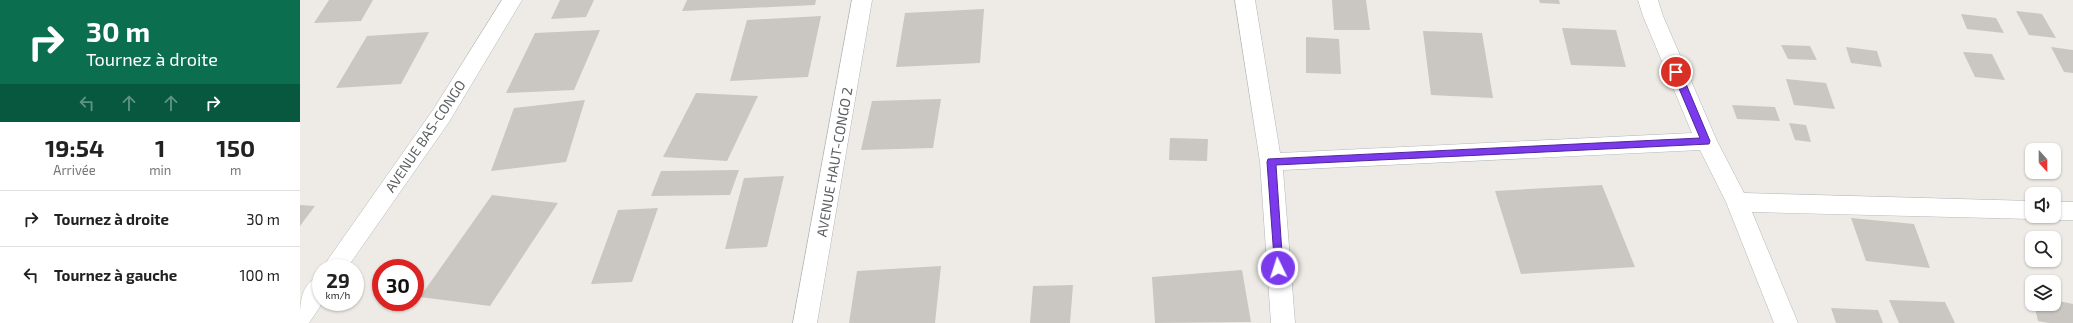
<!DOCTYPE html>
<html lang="fr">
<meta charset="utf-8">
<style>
:root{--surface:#fff;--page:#f6f6f6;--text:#222;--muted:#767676;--line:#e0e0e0}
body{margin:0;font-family:"Exo 2",sans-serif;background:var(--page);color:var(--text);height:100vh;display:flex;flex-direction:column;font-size:15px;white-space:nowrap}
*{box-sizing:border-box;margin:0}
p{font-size:13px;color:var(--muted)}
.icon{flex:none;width:22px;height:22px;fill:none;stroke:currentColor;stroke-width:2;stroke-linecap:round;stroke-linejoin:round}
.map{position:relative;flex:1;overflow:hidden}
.panel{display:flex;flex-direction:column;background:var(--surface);width:300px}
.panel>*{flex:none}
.hud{background:#0b6e4f;color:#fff;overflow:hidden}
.needle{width:26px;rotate:159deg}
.buttons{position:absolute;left:1725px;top:143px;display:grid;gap:8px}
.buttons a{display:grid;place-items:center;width:36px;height:36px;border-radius:8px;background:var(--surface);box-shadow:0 1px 3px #0004;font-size:20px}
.speed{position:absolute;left:12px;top:259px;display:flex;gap:8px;font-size:20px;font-weight:700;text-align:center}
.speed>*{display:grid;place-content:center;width:52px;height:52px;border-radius:50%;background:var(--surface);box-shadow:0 1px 3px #0004;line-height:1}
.speed small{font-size:10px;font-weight:400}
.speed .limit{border:6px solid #d22;background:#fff;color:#111}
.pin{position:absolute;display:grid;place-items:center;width:34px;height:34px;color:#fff;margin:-17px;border:2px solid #fff;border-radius:50%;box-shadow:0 1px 4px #0007}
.me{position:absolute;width:44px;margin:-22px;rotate:356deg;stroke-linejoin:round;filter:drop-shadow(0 0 3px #0008)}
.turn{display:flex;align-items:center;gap:14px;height:84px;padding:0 20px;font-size:18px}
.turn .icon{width:52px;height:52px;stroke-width:2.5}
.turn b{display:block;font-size:28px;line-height:34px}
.lanes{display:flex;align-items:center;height:38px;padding:0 20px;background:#0003;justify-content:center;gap:20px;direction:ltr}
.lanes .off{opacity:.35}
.eta{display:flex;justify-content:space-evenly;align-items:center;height:68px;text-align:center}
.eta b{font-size:24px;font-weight:700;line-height:28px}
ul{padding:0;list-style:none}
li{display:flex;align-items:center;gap:12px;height:56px;padding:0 20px;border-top:1px solid var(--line)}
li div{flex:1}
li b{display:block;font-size:15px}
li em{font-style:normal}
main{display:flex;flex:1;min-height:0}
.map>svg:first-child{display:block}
</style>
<main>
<section class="panel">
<div class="hud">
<div class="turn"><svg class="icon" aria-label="right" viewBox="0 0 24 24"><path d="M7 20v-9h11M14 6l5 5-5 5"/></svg><div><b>30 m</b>Tournez à droite</div></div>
<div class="lanes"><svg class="icon off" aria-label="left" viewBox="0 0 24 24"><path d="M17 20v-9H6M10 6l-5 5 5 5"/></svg><svg class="icon off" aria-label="ahead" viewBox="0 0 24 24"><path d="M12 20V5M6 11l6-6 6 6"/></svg><svg class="icon off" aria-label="ahead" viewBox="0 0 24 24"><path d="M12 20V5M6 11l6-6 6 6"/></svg><svg class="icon" aria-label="right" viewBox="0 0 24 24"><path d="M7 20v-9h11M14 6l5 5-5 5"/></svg></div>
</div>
<div class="eta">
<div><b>19:54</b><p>Arrivée</p></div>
<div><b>1</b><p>min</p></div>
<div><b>150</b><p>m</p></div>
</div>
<ul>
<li><svg class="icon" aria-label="right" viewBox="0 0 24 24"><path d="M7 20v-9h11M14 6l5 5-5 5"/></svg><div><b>Tournez à droite</b></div><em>30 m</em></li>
<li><svg class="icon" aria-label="left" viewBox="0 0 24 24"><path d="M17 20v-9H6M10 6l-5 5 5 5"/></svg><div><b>Tournez à gauche</b></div><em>100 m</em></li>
</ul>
</section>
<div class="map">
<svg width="1773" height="323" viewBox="0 0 1773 323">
<rect width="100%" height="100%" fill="#eeebe6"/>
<path fill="#cac6c2" d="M 29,0 L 73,0 L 61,21 L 14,23 Z
M 260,0 L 294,0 L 286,17 L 251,19 Z
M 387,0 L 516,0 L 515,5 L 382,11 Z
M 1032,0 L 1066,0 L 1070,30 L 1034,30 Z
M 1239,0 L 1259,0 L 1260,4 L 1240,3 Z
M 684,9 L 680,63 L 596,67 L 605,13 Z
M 1716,11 L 1742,14 L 1756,38 L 1729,35 Z
M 1661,14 L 1696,18 L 1704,33 L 1667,29 Z
M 521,16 L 508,77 L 430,81 L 447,20 Z
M 1262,28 L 1316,30 L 1326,67 L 1271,65 Z
M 300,30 L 274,90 L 206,93 L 235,33 Z
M 1123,31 L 1182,33 L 1193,98 L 1131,95 Z
M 129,32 L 101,84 L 36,88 L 67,36 Z
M 1006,37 L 1039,39 L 1041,74 L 1006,73 Z
M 1481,45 L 1510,46 L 1517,60 L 1488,59 Z
M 1546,47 L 1577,51 L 1582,67 L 1551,63 Z
M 1751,47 L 1773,50 L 1773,73 L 1764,72 Z
M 1663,52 L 1692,54 L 1705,80 L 1675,77 Z
M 1486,79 L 1526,83 L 1535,109 L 1494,105 Z
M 396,93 L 458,96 L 427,161 L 363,157 Z
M 641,99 L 633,148 L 561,150 L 572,101 Z
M 285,100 L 266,162 L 191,171 L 214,108 Z
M 1432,105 L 1475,107 L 1480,121 L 1437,119 Z
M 1489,123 L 1506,125 L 1511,142 L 1495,140 Z
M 870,138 L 908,139 L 907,161 L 869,160 Z
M 439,170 L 430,195 L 351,196 L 361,171 Z
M 484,176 L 467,247 L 425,249 L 444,178 Z
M 1302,185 L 1335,267 L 1221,274 L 1195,191 Z
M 192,195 L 258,203 L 190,306 L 120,297 Z
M 0,205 L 15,206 L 0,226 Z
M 358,208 L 332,282 L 291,284 L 318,210 Z
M 1551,218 L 1614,224 L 1630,268 L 1566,261 Z
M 641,266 L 635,323 L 549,323 L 557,271 Z
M 942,270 L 951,322 L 855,323 L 852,277 Z
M 773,285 L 770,323 L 730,323 L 733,286 Z
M 1589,300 L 1645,302 L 1655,323 L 1599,323 Z
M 1754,300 L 1773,304 L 1773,323 L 1749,323 L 1738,321 L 1734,304 L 1754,304 Z
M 1531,308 L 1578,310 L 1583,323 L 1536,323 Z"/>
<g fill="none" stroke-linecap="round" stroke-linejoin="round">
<defs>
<path id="minor" d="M 202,0 L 222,0 L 149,122 L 47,268 L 22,268 L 133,110 Z
M 552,0 L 572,0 L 517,323 L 493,323 Z
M 935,0 L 955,0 L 980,153 L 1392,133 L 1343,16 L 1338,0 L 1358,0 L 1363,16 L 1417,141 L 1444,193 L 1732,201 L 1732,216 L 1740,216 L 1732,219 L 1452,212 L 1498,323 L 1474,323 L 1426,202 L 1400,150 L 983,170 L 995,323 L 971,323 L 960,162 Z
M 1754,202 L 1773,202 L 1773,220 L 1754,220 L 1746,218 L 1745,216 L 1754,216 Z
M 21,275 L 21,302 L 23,302 L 9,323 L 0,323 C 0,302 0,284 21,275 Z"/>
</defs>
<use href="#minor" stroke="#b3b6b9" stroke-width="1"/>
<use href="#minor" fill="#fff" fill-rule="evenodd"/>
</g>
<path fill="#7c3aed" stroke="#51269a" d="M 1376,69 L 1381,72 L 1410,141 L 1409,144 L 976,165 L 983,268 L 978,272 L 975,271 L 967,162 L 968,159 L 1400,138 L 1372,72 Z"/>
<g text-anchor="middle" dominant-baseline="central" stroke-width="3" stroke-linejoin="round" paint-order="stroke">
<g font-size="14" fill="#5e6164" stroke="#fff">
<text transform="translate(125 136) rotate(-56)">AVENUE BAS-CONGO</text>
<text transform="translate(534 162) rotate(-80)">AVENUE HAUT-CONGO 2</text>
</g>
</g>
</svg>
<div class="buttons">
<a><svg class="needle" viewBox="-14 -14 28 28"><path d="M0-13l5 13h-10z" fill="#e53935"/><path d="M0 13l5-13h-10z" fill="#767676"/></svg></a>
<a><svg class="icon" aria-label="sound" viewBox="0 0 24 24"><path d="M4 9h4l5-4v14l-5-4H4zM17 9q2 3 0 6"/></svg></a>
<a><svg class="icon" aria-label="search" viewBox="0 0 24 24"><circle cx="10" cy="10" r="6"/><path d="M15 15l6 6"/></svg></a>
<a><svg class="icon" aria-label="layers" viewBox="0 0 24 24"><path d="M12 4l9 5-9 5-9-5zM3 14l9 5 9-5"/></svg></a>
</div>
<div class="speed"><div>29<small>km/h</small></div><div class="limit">30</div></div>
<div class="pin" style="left:1376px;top:72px;background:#d93025"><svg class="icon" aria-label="arrive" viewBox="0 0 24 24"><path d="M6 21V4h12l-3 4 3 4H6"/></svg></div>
<svg class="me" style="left:978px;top:268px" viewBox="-20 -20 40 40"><circle r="17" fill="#7c3aed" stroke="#fff" stroke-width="3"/><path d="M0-11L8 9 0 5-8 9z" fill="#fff"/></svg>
</div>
</main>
